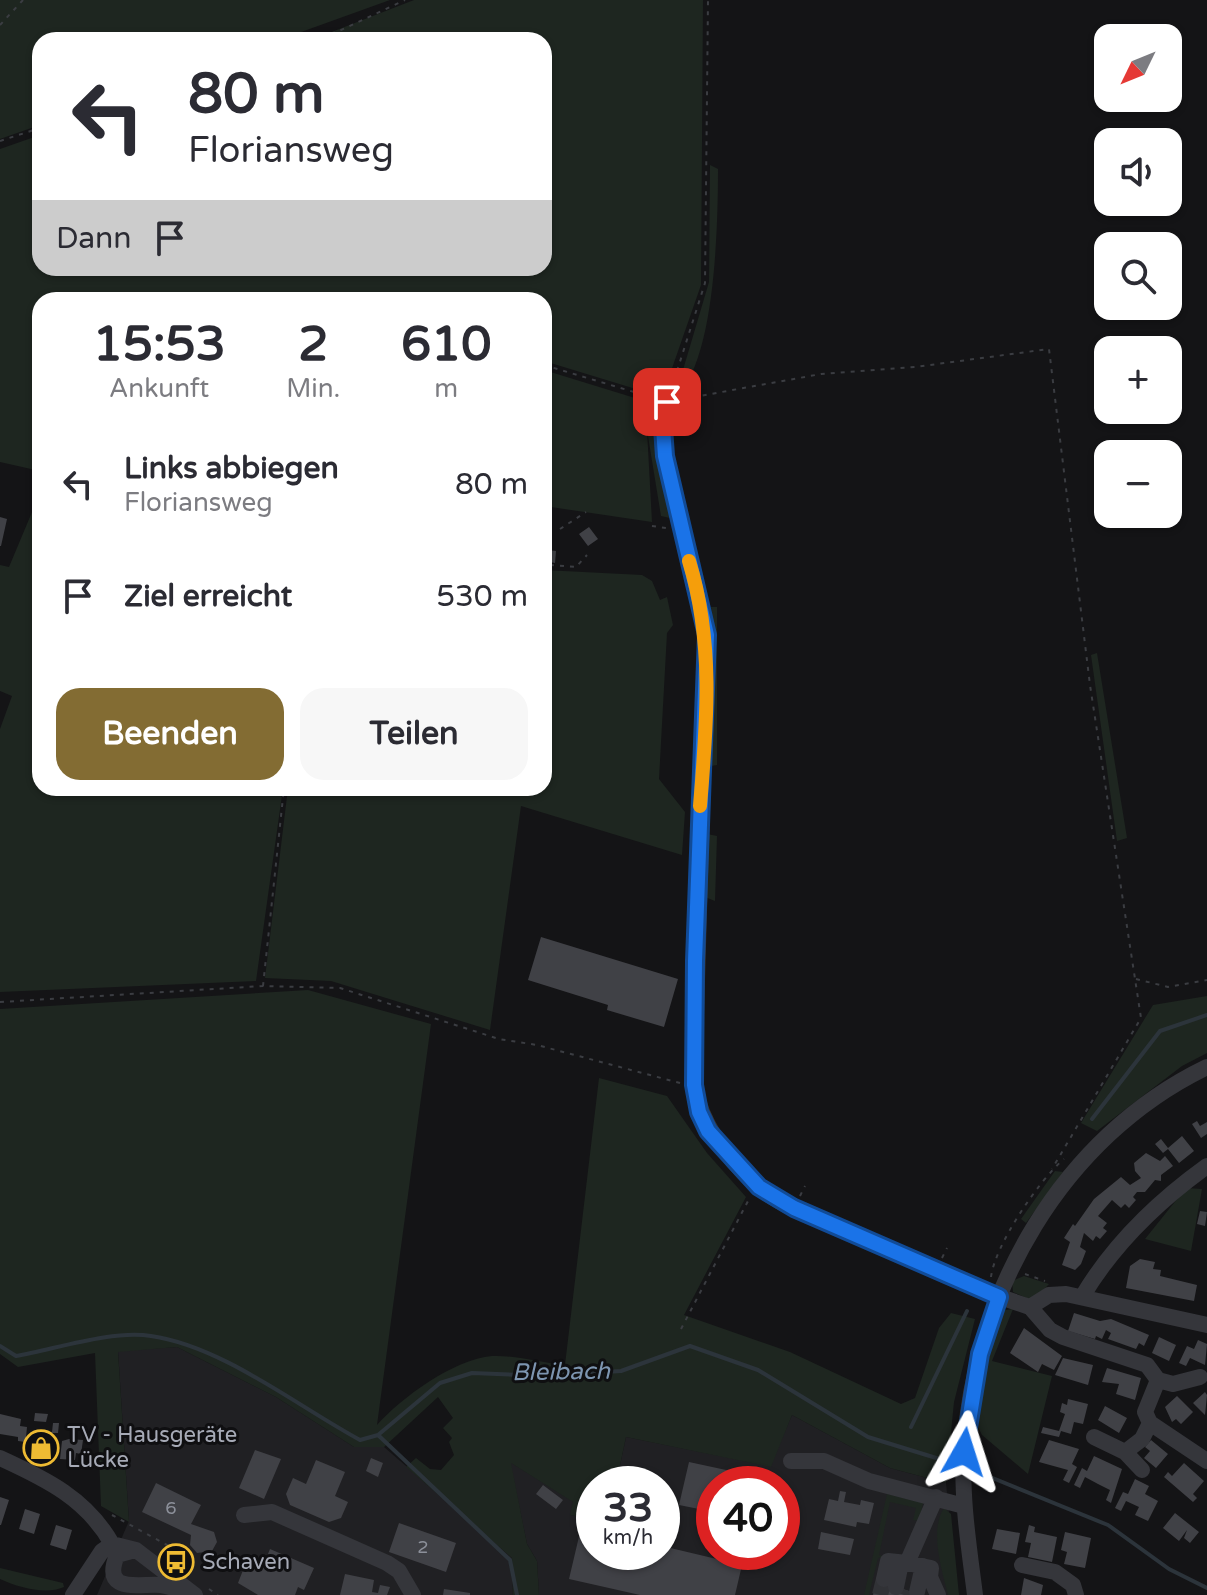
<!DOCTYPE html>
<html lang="de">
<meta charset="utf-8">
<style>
:root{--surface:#fff;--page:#f7f7f7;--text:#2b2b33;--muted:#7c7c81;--accent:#836c33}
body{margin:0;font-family:"Varela Round",sans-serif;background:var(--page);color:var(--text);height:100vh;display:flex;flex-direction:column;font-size:30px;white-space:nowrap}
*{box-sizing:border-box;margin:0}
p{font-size:26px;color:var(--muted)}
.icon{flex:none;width:44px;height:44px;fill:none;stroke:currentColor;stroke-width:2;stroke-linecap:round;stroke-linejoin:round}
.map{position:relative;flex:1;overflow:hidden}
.details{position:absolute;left:32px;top:292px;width:520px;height:504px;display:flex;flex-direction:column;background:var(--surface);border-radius:24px;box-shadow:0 2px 6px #0004}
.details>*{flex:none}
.hud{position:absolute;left:32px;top:32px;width:520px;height:244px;border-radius:24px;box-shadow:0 2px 6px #0004;background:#fff;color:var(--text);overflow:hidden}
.needle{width:52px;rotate:227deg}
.tools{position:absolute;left:1094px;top:24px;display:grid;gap:16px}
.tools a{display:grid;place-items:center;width:88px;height:88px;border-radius:16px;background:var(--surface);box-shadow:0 2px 6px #0004;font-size:40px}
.speed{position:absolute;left:576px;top:1466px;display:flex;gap:16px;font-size:40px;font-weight:700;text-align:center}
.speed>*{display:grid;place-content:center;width:104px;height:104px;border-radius:50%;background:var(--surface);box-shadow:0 2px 6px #0004;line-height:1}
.speed small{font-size:20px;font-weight:400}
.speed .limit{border:12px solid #d22;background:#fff;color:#111}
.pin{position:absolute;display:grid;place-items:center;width:68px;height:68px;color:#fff;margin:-34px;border-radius:16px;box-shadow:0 4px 12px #0006}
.me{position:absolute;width:88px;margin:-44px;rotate:6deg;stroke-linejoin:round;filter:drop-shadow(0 0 6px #0008)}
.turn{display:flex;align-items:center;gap:28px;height:168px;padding:0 24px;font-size:36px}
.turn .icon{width:104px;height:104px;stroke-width:2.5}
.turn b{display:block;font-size:56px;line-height:68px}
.then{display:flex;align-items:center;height:76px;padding:0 24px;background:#0003;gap:16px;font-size:30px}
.eta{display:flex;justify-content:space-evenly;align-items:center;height:136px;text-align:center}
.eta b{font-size:48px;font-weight:700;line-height:56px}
.action{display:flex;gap:16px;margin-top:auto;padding:16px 24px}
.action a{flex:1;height:92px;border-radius:24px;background:var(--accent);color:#fff;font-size:32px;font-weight:700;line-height:92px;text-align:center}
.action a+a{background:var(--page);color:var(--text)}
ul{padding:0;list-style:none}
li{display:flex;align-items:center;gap:24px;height:112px;padding:0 24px}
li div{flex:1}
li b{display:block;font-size:30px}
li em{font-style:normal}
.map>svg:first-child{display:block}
</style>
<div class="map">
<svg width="1207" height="1595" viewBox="0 0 1207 1595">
<rect width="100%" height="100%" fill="#141416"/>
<path fill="#202023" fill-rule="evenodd" d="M 177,1347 L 276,1397 L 354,1447 L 384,1447 L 512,1558 L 513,1595 L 97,1595 L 129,1521 L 118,1351 Z
M 792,1415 L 890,1468 L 946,1483 L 957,1595 L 539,1595 L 537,1561 L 527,1544 L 510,1462 L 574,1502 L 571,1515 L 594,1520 L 594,1552 L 662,1552 L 662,1484 L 616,1484 L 626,1437 L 770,1466 ZM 714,1484 L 782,1484 L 782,1552 L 714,1552 Z"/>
<path fill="#1e2620" d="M 0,0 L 390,0 L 279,40 L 40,40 L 40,125 L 0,139 Z
M 414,0 L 703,0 L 701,285 L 662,397 L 544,361 L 544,300 L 40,300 L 40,471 L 0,462 L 0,149 L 40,135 L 40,268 L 544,268 L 544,40 L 311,40 Z
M 710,165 L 718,169 C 718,221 716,363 675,397 L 709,282 Z
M 544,370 L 661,406 L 657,457 L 670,518 L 661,516 L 647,430 L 652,522 L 544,506 Z
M 40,493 L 40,788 L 283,788 L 256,981 L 0,992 L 0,729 L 12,696 L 0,691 L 0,565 L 9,567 Z
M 544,570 L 642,575 L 652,581 L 660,600 L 667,597 L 673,625 L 667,633 L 659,779 L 685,812 L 682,855 L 521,806 L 490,1030 L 331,981 L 265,978 L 288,788 L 544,788 Z
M 711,607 L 717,607 L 717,765 L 711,766 L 714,635 Z
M 1097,653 L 1127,838 L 1117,841 L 1091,655 Z
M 707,834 L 717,836 L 715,901 L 705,897 Z
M 308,990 L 431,1024 L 377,1425 C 401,1398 454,1359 492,1356 C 515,1355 542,1363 565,1365 L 599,1078 L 667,1096 L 707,1153 L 746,1197 L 684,1315 L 790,1352 L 901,1404 L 915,1398 L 939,1328 L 951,1313 L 975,1319 L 954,1402 L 946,1483 L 890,1468 L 792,1415 L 771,1467 L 626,1437 L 616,1484 L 594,1484 L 594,1520 L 570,1515 L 573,1502 L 511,1463 L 527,1544 L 537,1561 L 539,1595 L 513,1595 L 512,1558 L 406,1467 L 416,1458 L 430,1469 L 441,1470 L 454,1455 L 449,1442 L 452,1438 L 443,1428 L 453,1418 L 438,1397 L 384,1447 L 354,1447 L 276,1397 L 177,1347 L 118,1352 L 129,1522 L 101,1506 L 95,1353 L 18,1367 L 0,1354 L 0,1009 Z
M 1207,996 L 1207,1053 L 1182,1066 L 1097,1131 L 1081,1123 L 1153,1005 Z
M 1055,1171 L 1063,1172 L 1026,1223 L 1021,1219 Z
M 1186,1188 L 1202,1189 L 1191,1251 L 1145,1239 Z
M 1024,1276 L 1049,1284 L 1033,1301 L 1013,1292 L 1012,1281 Z
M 1013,1309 L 992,1361 L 1052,1376 L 1028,1474 L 982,1435 L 973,1417 L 997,1321 L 1005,1310 Z
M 887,1494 L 923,1503 L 919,1521 L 913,1520 L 916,1508 L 890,1502 L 879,1555 L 885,1557 L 878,1558 L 869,1595 L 864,1595 Z
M 944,1508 L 951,1514 L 959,1595 L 948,1595 C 942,1570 929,1531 944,1508 Z
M 0,1568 L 63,1583 L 64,1587 C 46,1595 20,1588 0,1579 Z"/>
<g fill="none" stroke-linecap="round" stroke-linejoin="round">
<path stroke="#2c343b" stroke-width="4" d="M 1092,1119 L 1160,1031 L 1207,1015
M 0,1346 L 16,1356 C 56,1349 111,1330 151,1336 C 222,1346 297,1406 360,1440 L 378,1435 L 440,1383 L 472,1373 L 543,1376 L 621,1371 L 690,1346 L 758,1370 L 868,1437 L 959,1465
M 911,1427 L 967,1311
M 378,1435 L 510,1560 L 517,1595
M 968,1468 L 1108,1525 L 1169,1569 L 1207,1588"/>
</g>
<path fill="#404146" d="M 0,517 L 7,519 L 1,546 L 0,546 Z
M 589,527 L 598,539 L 588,546 L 579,534 Z
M 544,531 L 550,532 L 548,550 L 556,551 L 555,563 L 544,561 Z
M 541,937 L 678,979 L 664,1027 L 607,1010 L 608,1005 L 528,980 Z
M 1197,1121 L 1200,1126 L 1207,1122 L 1207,1134 L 1201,1138 L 1192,1124 Z
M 1182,1136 L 1194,1151 L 1179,1163 L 1168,1149 L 1163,1153 L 1155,1144 L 1161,1139 L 1168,1148 Z
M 1146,1153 L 1160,1161 L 1165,1156 L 1173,1166 L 1161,1175 L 1161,1181 L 1155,1180 L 1145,1192 L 1137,1192 L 1133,1197 L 1136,1200 L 1129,1208 L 1125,1204 L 1121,1208 L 1112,1200 L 1098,1216 L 1107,1223 L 1103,1228 L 1107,1231 L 1100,1239 L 1096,1236 L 1093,1241 L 1084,1233 L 1080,1247 L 1086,1251 L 1081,1264 L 1075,1270 L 1062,1265 L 1070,1242 L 1064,1238 L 1073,1224 L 1075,1226 L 1094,1199 L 1121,1177 L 1130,1185 L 1141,1178 L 1135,1171 L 1134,1163 Z
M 1200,1211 L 1207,1212 L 1205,1226 L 1197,1224 Z
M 1140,1259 L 1155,1262 L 1153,1269 L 1161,1270 L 1160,1276 L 1197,1285 L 1194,1301 L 1126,1288 L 1130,1266 Z
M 1074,1313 L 1100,1321 L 1111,1319 L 1149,1335 L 1144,1346 L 1139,1343 L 1136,1349 L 1108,1339 L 1111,1333 L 1106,1330 L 1102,1339 L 1096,1336 L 1095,1339 L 1068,1331 Z
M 1024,1328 L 1062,1356 L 1054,1370 L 1042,1364 L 1038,1372 L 1010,1353 Z
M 1159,1337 L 1176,1345 L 1169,1361 L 1152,1353 Z
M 1198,1340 L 1207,1344 L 1205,1365 L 1190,1358 L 1186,1366 L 1179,1363 L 1187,1346 L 1194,1349 Z
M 1063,1358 L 1093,1365 L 1088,1385 L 1055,1375 Z
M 1107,1368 L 1141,1378 L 1135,1400 L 1116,1394 L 1119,1384 L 1102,1382 Z
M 1205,1392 L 1207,1395 L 1205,1415 L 1193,1403 Z
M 1177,1396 L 1193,1412 L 1181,1424 L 1176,1419 L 1172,1422 L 1165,1407 Z
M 1068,1399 L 1088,1404 L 1083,1424 L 1074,1422 L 1071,1434 L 1061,1431 L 1059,1437 L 1041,1433 L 1043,1427 L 1059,1431 L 1065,1414 L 1060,1412 L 1062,1403 L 1067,1405 Z
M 1105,1406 L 1127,1418 L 1119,1433 L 1098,1420 Z
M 35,1413 L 48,1414 L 46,1422 L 34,1421 Z
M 0,1414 L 21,1419 L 20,1426 L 27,1427 L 26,1437 L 32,1438 L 33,1433 L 45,1435 L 45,1431 L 52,1432 L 53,1423 L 59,1423 L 58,1433 L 52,1433 L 50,1451 L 25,1448 L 26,1442 L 18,1441 L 18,1437 L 0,1434 Z
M 69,1439 L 83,1440 L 81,1454 L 76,1453 L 75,1460 L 60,1459 L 62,1441 Z
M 1049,1440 L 1079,1449 L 1072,1464 L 1077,1467 L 1069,1483 L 1063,1480 L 1068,1470 L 1039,1462 Z
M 1151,1440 L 1168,1454 L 1156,1468 L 1144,1458 L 1150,1451 L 1145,1447 Z
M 255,1450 L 281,1459 L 264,1499 L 239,1488 Z
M 1094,1456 L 1122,1469 L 1111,1503 L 1106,1500 L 1110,1490 L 1098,1484 L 1085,1477 L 1080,1488 L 1074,1485 L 1082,1468 L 1087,1471 Z
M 371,1458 L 383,1463 L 378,1477 L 366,1471 Z
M 316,1460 L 345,1472 L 335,1496 L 348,1502 L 341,1518 L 329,1522 L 290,1505 L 286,1494 L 293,1478 L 306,1484 Z
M 689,1462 L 740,1473 L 737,1484 L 714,1484 L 714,1512 L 679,1505 Z
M 1184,1463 L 1204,1481 L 1193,1494 L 1197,1498 L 1193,1502 L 1164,1477 L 1168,1472 L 1172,1476 Z
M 1135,1479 L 1149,1486 L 1145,1494 L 1158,1501 L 1148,1521 L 1135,1515 L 1139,1507 L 1126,1501 L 1121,1511 L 1115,1508 L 1123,1492 L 1128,1494 Z
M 156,1483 L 201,1505 L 191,1524 L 214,1532 L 217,1542 L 212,1551 L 197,1553 L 190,1545 L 191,1535 L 142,1512 Z
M 543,1485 L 563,1500 L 556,1509 L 536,1494 Z
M 840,1491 L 846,1492 L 844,1502 L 860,1505 L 861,1500 L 874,1503 L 869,1524 L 857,1522 L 856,1527 L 824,1520 L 829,1499 L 838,1501 Z
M 0,1497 L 9,1500 L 1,1525 L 0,1525 Z
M 25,1509 L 40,1514 L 34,1534 L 19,1529 Z
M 1175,1513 L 1199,1532 L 1190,1543 L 1184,1538 L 1187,1530 L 1179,1541 L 1163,1528 Z
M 399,1523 L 456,1543 L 446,1572 L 389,1552 Z
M 56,1525 L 72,1530 L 66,1550 L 50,1545 Z
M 1029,1525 L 1035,1527 L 1034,1532 L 1057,1537 L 1052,1562 L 1028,1557 L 1031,1543 L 1025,1542 Z
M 581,1528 L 594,1531 L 594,1552 L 662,1552 L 662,1546 L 742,1565 L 735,1595 L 640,1595 L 569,1579 Z
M 997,1529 L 1020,1533 L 1016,1554 L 992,1549 Z
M 821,1532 L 854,1539 L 850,1555 L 818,1549 Z
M 1065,1532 L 1091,1538 L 1085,1568 L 1064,1564 L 1067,1552 L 1061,1550 Z
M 270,1549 L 314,1568 L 304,1590 L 298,1587 L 295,1595 L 258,1595 L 238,1583 L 245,1565 L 261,1571 Z
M 345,1574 L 374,1580 L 372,1592 L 378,1593 L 380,1585 L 390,1587 L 387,1595 L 340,1595 Z
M 877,1577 L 892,1586 L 923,1595 L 873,1595 Z
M 1024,1578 L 1043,1585 L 1041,1595 L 1021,1595 Z
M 444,1589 L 470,1593 L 470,1595 L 443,1595 Z"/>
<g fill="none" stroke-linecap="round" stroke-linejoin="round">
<path stroke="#313236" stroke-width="16" stroke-dasharray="16 8" stroke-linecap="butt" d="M 880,1595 L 884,1579
M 904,1595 L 906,1590"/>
<path stroke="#3b3d42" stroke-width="2" stroke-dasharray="4 6" stroke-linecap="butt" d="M 0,25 L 23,0
M 312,40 L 339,31 L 405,0
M 0,141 L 40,128
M 544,365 L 654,398
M 671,390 L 705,283 L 708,0
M 683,399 L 821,374 L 915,367 L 1049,349 L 1090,685 L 1141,1018 L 1052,1169
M 652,526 L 666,528
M 560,529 L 586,512
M 550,565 L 576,567 L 587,555
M 1136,979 L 1168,987 L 1207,980
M 263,986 L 284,788
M 0,1002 L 263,986 L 340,988 L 499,1039 L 537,1045 L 680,1083
M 800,1196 L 805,1186
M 942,1258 L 947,1248
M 1025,1274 L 1045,1281
M 991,1277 C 995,1245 1039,1180 1064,1159
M 681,1329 L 748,1201
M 112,1515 L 167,1545 L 190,1571
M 209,1589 L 218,1595"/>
<path stroke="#35363b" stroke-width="16" d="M 667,402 L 663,428 L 665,456 L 707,635 L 694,1085 C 702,1126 726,1158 757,1186 C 784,1209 824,1221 856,1234 C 914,1260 970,1288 1030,1307 L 1049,1295 L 1066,1294 L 1207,1325
M 1082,1297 C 1114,1243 1157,1202 1207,1166
M 1030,1307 L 1050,1330 L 1063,1337 L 1147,1365 L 1158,1380 L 1145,1412 L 1150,1423 L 1207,1461
M 1158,1380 L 1173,1384 L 1200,1377
M 1094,1437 L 1125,1452 L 1142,1439 L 1150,1423
M 1125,1452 L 1142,1470
M 0,1458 C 46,1479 87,1499 112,1544
M 791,1461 L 824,1461 L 869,1481 L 964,1506
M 244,1515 L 272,1512 L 387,1563 L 399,1571 L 413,1595
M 135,1550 L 117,1555 C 101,1595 140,1583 161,1585 C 169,1586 178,1590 186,1592
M 907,1563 L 931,1568 L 930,1577 L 938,1595
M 1022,1565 L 1055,1572 L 1073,1585 L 1076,1595
M 884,1579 L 888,1561 L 907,1563 L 936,1497
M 896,1587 L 901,1563
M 917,1592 L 923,1566
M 73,1595 L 102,1551 L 112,1544 L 136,1550 L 195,1595
M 975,1595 C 969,1547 961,1498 964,1450 C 974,1292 1062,1137 1207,1067"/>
</g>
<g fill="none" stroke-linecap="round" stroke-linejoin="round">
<defs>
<path id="route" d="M 667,402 L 663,428 L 665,456 L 707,635 L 695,961 L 694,1085 L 699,1112 L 708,1131 L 759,1187 L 794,1208 L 999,1297 L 980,1354 L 964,1452"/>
</defs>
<use href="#route" stroke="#114b97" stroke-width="20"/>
<use href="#route" stroke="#1a73e8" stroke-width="14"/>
<path stroke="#f59e0b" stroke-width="14" d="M 689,561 C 714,642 707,723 700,806"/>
</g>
<defs>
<symbol id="shop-ring" viewBox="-11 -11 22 22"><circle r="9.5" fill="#0f0f11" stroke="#eb3" stroke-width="1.5"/><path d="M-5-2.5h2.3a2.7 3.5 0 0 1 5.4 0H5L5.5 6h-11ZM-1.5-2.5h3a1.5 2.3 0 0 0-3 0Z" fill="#eb3"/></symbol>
<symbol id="bus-ring" viewBox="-11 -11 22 22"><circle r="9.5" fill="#0f0f11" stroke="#eb3" stroke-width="1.5"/><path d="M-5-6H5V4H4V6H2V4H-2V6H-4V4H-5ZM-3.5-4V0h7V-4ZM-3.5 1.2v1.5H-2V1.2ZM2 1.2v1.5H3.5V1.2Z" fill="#eb3"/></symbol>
</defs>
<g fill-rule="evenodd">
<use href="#shop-ring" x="21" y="1428" width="40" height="40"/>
<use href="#bus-ring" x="156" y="1542" width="40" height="40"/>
</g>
<g text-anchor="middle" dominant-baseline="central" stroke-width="6" stroke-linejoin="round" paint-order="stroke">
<g font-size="18" fill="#8c909a">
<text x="171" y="1508">6</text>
<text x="423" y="1547">2</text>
</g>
<g font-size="22" fill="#a6aab6" stroke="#0f0f11" text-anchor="start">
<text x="67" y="1435">TV - Hausgeräte<tspan x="67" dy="25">Lücke</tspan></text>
<text x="202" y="1562">Schaven</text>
</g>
<g font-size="24" font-style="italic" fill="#7d95b0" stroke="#0f0f11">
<text transform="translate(561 1372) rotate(-1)">Bleibach</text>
</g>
</g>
</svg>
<div class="tools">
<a><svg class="needle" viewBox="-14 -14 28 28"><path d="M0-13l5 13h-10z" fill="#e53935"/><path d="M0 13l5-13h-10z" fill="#7c7c81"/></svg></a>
<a><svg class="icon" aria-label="sound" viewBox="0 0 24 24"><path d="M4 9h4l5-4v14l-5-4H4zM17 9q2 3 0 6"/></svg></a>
<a><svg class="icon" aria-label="search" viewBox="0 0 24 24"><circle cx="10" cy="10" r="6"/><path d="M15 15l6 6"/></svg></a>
<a>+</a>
<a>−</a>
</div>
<div class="speed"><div>33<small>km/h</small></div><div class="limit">40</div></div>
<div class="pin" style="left:667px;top:402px;background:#d93025"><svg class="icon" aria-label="arrive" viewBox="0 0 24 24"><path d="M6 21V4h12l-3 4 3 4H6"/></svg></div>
<svg class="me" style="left:964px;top:1452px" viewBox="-20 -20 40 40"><path d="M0-17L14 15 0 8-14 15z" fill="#1a73e8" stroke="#fff" stroke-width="4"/></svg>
<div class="hud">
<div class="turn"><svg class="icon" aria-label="left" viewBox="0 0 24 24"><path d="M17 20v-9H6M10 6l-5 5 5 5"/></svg><div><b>80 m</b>Floriansweg</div></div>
<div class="then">Dann<svg class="icon" aria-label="arrive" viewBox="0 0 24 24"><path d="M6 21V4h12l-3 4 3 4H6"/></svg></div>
</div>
<section class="details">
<div class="eta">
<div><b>15:53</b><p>Ankunft</p></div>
<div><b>2</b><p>Min.</p></div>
<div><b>610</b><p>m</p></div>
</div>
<ul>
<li><svg class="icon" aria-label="left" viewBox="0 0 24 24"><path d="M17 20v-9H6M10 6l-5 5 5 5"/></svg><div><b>Links abbiegen</b><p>Floriansweg</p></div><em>80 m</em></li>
<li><svg class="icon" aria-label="arrive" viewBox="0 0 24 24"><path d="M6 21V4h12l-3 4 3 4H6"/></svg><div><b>Ziel erreicht</b></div><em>530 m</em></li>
</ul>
<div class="action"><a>Beenden</a><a>Teilen</a></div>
</section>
</div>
